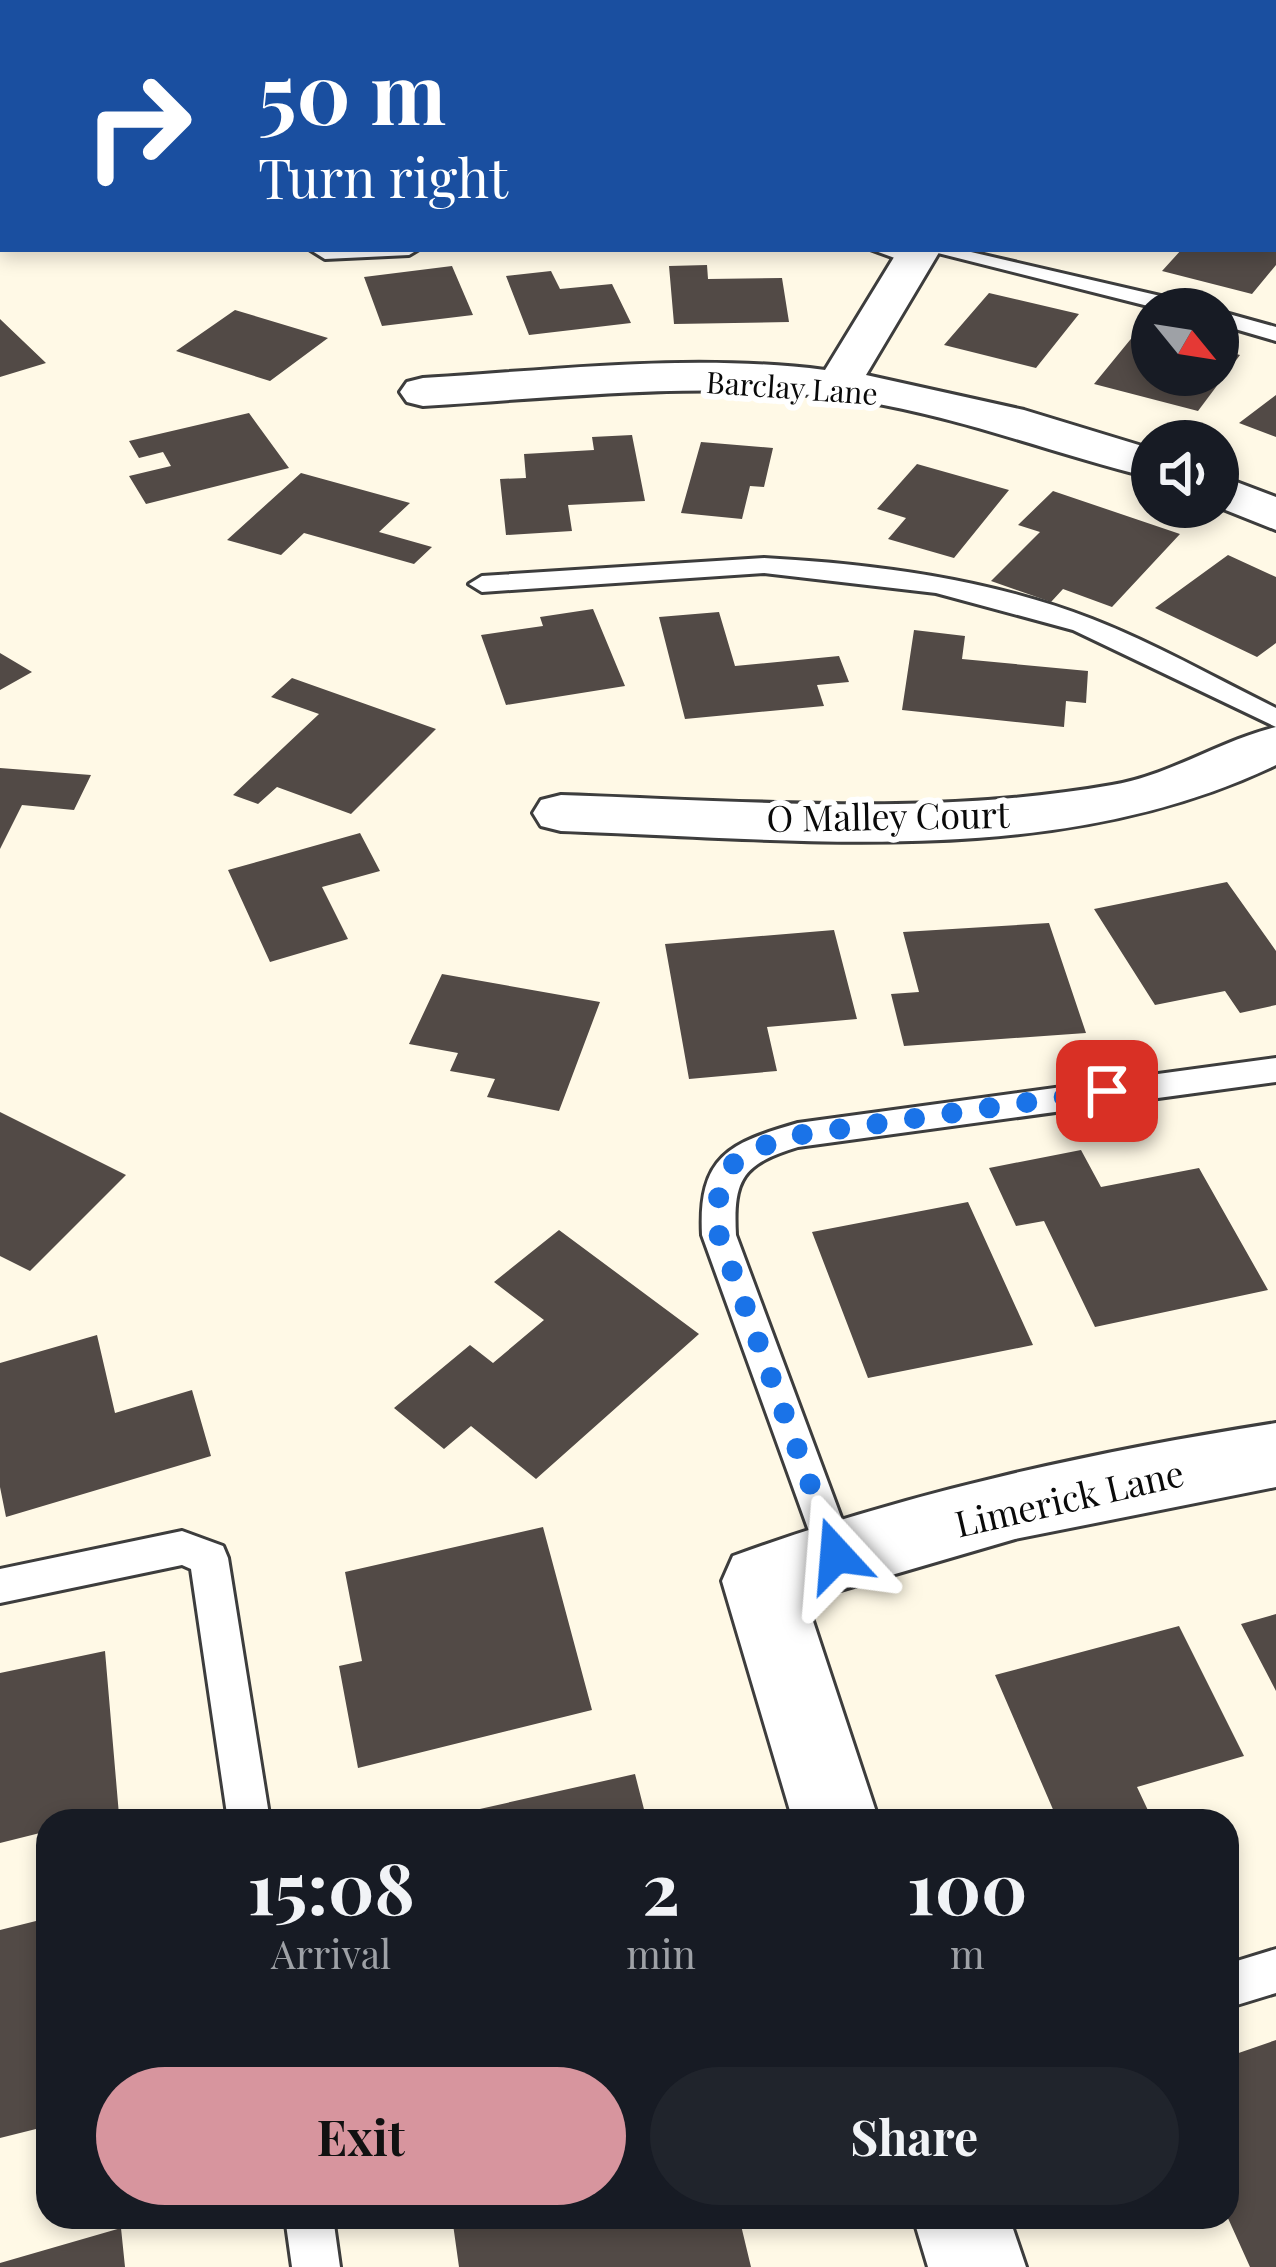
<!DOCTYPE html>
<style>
:root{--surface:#171b24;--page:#20242c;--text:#f1f3f6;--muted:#9ea1a6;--accent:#d7959e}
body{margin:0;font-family:"Playfair Display",serif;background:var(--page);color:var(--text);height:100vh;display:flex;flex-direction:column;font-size:45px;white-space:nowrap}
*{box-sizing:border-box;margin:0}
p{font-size:39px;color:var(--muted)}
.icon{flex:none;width:66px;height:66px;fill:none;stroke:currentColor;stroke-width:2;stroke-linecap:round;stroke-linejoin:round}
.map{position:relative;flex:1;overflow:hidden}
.sheet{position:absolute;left:36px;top:1809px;width:1203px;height:420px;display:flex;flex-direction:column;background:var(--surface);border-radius:36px;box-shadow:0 6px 18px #0003}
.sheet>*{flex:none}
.hud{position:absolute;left:0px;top:0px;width:1278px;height:252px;box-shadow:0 6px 18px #0003;background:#1a4fa0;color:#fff;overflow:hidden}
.needle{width:78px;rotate:120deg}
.tools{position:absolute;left:1131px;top:288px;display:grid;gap:24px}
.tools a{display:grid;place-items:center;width:108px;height:108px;border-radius:50%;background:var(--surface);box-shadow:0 6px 18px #0003;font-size:60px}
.pin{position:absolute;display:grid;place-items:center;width:102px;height:102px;color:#fff;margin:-51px;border-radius:24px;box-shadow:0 6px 18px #0006}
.me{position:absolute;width:132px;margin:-66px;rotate:341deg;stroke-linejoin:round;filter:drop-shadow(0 0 9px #0008)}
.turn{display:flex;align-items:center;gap:42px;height:252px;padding:0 60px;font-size:54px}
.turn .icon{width:156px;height:156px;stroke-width:2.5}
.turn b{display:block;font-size:84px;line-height:102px}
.eta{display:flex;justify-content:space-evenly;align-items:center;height:204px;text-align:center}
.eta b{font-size:72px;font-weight:700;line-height:84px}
.action{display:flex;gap:24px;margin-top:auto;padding:24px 60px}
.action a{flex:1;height:138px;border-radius:72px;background:var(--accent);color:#111;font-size:48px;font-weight:700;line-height:138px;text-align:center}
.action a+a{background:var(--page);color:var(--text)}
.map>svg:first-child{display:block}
</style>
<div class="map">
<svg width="1276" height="2267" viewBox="0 0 1276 2267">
<rect width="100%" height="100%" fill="#fff9e6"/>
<path fill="#524a46" d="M 1182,249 L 1276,249 L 1276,265 L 1252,294 L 1162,271 Z
M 707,265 L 708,279 L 782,278 L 789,322 L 674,324 L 669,266 Z
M 452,266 L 473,315 L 382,326 L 364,277 Z
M 551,271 L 560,289 L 612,284 L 631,323 L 529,335 L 506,276 Z
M 989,293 L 1079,314 L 1036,368 L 944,345 Z
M 235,310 L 328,338 L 270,381 L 176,351 Z
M 0,319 L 46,363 L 0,377 Z
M 1139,329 L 1152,333 L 1152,375 L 1218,375 L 1218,349 L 1240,355 L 1198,411 L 1094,384 Z
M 1276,395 L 1276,437 L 1239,423 Z
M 249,413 L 289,468 L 146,504 L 129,476 L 171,466 L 163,452 L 139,458 L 129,441 Z
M 632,435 L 645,501 L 568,505 L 572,531 L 506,535 L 500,479 L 526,478 L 524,454 L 594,450 L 592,437 Z
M 701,442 L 773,448 L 764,487 L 750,486 L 742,519 L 681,513 Z
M 917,464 L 1009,490 L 954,558 L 888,539 L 906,518 L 877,509 Z
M 301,473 L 410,503 L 379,532 L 432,547 L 414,564 L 304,533 L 281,555 L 227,540 Z
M 1053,491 L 1180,534 L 1112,607 L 1063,589 L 1051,602 L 991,581 L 1040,532 L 1018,525 Z
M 1228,555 L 1276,577 L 1276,643 L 1257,657 L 1155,608 Z
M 593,609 L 625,686 L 506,705 L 481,635 L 543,626 L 540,617 Z
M 719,612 L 735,666 L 839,656 L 849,682 L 817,685 L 824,706 L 685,719 L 659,617 Z
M 914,630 L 965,636 L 962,659 L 1088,671 L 1086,703 L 1066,701 L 1064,727 L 902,710 Z
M 0,653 L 32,672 L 0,690 Z
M 292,678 L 436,729 L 351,814 L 277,787 L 258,804 L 233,795 L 319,714 L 271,697 Z
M 0,768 L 91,775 L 74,810 L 22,805 L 0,849 Z
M 360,833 L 380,871 L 322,887 L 348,939 L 270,962 L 228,870 Z
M 1227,882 L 1276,951 L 1276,1005 L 1240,1013 L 1225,991 L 1155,1005 L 1094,909 Z
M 1049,923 L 1086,1033 L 904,1046 L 891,994 L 919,992 L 903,932 Z
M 834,930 L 857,1019 L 767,1027 L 777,1071 L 689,1079 L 665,944 Z
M 442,974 L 600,1002 L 559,1111 L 487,1097 L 495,1079 L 450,1071 L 458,1053 L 409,1044 Z
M 0,1112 L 126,1175 L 30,1271 L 0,1256 Z
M 1081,1150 L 1101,1187 L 1199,1168 L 1268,1290 L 1095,1327 L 1044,1221 L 1016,1226 L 989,1168 Z
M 968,1202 L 1033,1345 L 868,1378 L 812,1232 Z
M 559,1230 L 699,1334 L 536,1479 L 471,1426 L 444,1449 L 394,1408 L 470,1345 L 493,1363 L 544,1320 L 494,1282 Z
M 97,1335 L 115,1413 L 192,1390 L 211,1456 L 6,1517 L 0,1487 L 0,1363 Z
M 543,1527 L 592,1710 L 358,1768 L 339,1666 L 362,1661 L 345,1572 Z
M 1276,1614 L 1276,1691 L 1241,1624 Z
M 1179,1626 L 1244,1756 L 1137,1787 L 1153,1821 L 1058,1821 L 995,1675 Z
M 105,1651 L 119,1815 L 93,1821 L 48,1821 L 48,1831 L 0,1843 L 0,1673 Z
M 635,1774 L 647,1821 L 435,1821 L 435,1819 Z
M 48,1918 L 48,2126 L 0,2138 L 0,1930 Z
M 1276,2040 L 1276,2267 L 1250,2267 L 1227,2216 L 1227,2057 Z
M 452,2217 L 739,2217 L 751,2267 L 459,2267 Z
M 121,2228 L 125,2267 L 0,2267 L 0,2263 Z"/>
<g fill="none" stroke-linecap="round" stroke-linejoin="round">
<defs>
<path id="lane" d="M 1275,86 L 1276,86 L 1276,98 L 1275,98 Z
M 309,249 L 419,249 L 409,255 L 325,259 Z
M 870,249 L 902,249 L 924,259 L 914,265 Z
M 922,249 L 958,249 L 1195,304 L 1198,309 L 1160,309 Z
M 1218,311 L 1276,327 L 1276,341 L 1218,324 Z
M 764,558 C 874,564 989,579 1092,619 C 1156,644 1215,678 1276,708 L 1276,727 L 1073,630 L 936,593 L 764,573 L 482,592 L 469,584 L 482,576 Z
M 1276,1058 L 1276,1082 L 798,1147 C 743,1164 733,1178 736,1235 L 855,1555 L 850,1567 L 836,1572 L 822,1567 L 702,1235 C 698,1156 729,1143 798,1123 Z
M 182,1531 L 223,1546 L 228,1558 L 270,1821 L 228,1821 L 191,1569 L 182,1565 L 0,1603 L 0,1569 Z
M 1276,1949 L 1276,1993 L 1227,2008 L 1227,1964 Z
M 285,2217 L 333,2217 L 340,2267 L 292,2267 Z"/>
<path id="street" d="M 1275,193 L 1276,193 L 1276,218 L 1275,218 Z
M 899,249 L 941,249 L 866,375 L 1024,410 L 1152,449 L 1152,478 C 1054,454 961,417 861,401 C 715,379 569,397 423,406 L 407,402 L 400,392 L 407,382 L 423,378 C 556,370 692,353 825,370 Z
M 1218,475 L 1276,497 L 1276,530 L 1218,507 Z
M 1276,727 L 1276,765 C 1055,871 798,839 561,831 L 541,826 L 533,813 L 541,800 L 561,795 C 744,801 930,817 1112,785 C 1171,775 1219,741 1276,727 Z
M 1276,1423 L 1276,1487 L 1015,1539 L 806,1600 L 879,1821 L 793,1821 L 722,1581 L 733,1556 C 909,1492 1091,1452 1276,1423 Z
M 913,2217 L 1009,2217 L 1026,2267 L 928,2267 Z"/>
<path id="secondary" d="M 1127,0 L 1184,0 L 1186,3 L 1129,3 Z
M 1275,15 L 1276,15 L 1276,35 L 1275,35 Z"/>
</defs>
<use href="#lane" stroke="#3d3d3d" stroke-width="6"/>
<use href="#street" stroke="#3d3d3d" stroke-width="6"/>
<use href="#secondary" stroke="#2c2c2c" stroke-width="6"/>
<use href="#lane" fill="#fff" fill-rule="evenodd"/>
<use href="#street" fill="#fff" fill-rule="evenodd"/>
<use href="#secondary" fill="#ffefa1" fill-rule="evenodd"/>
</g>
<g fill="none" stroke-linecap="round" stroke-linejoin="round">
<path stroke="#1a73e8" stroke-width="21" stroke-dasharray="0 37.8" d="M 836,1555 L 719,1235 C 712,1164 735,1153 798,1135 L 1107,1091"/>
</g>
<g text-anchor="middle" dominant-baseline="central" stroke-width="12" stroke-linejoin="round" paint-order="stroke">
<g font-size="30" fill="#0a0a0a" stroke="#fff">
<text transform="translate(792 387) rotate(4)">Barclay Lane</text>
</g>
<g font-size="36" fill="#0a0a0a" stroke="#fff">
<text transform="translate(888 815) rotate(-1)">O Malley Court</text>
<text transform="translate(1069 1497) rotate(-13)">Limerick Lane</text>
</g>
</g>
</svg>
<div class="tools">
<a><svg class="needle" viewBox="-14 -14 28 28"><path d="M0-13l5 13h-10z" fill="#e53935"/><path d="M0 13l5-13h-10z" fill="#9ea1a6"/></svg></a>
<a><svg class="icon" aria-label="sound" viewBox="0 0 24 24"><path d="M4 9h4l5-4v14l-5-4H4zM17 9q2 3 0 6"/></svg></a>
</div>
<div class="pin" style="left:1107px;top:1091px;background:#d93025"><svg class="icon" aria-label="arrive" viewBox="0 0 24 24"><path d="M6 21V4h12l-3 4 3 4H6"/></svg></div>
<svg class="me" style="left:836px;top:1555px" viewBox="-20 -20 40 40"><path d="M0-17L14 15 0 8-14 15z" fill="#1a73e8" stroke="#fff" stroke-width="4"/></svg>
<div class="hud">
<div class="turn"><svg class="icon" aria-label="right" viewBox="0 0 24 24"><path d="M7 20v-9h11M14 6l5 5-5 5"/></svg><div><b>50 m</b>Turn right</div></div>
</div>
<section class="sheet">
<div class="eta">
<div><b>15:08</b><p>Arrival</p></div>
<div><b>2</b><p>min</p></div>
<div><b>100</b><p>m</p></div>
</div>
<div class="action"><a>Exit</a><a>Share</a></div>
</section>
</div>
